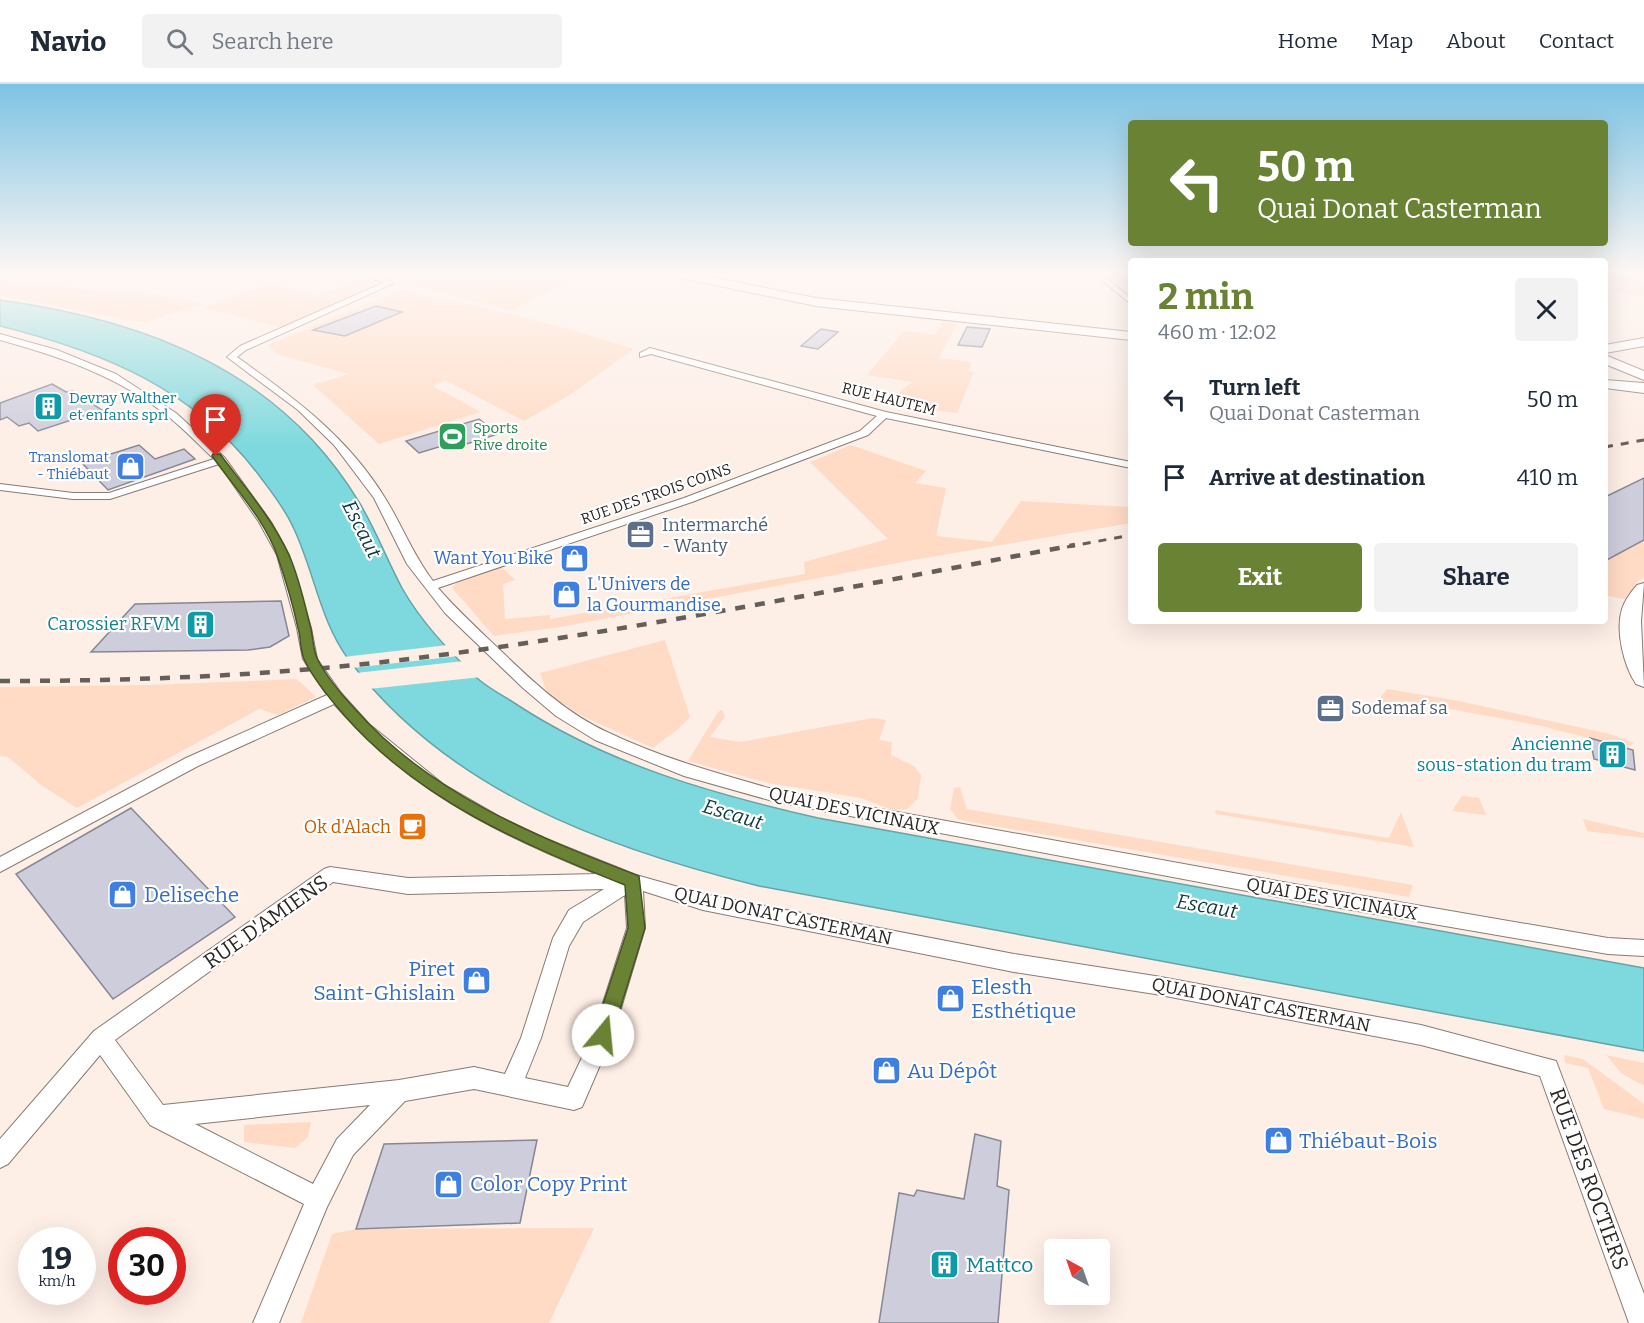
<!DOCTYPE html>
<meta charset="utf-8">
<style>
:root{--surface:#fff;--page:#f2f2f3;--text:#1f2937;--muted:#747a83;--line:#e0e1e3;--accent:#6a8234}
body{margin:0;font-family:Bitter,serif;background:var(--page);color:var(--text);height:100vh;display:flex;flex-direction:column;font-size:22px;white-space:nowrap}
*{box-sizing:border-box;margin:0}
p{font-size:20px;color:var(--muted)}
.icon{flex:none;width:33px;height:33px;fill:none;stroke:currentColor;stroke-width:2;stroke-linecap:round;stroke-linejoin:round}
.map{position:relative;flex:1;overflow:hidden}
.drawer{position:absolute;left:1128px;top:174px;width:480px;height:366px;display:flex;flex-direction:column;background:var(--surface);border-radius:6px;box-shadow:0 6px 24px #0002}
.drawer>*{flex:none}
.guide{position:absolute;left:1128px;top:36px;width:480px;height:126px;border-radius:6px;box-shadow:0 6px 24px #0002;background:#6a8234;color:#fff;overflow:hidden}
.needle{width:39px;rotate:320deg}
.tools{position:absolute;left:1044px;top:1155px;display:grid;gap:12px}
.tools a{display:grid;place-items:center;width:66px;height:66px;border-radius:6px;background:var(--surface);box-shadow:0 6px 24px #0002;font-size:30px}
.speed{position:absolute;left:18px;top:1143px;display:flex;gap:12px;font-size:30px;font-weight:700;text-align:center}
.speed>*{display:grid;place-content:center;width:78px;height:78px;border-radius:50%;background:var(--surface);box-shadow:0 6px 24px #0002;line-height:1}
.speed small{font-size:15px;font-weight:400}
.speed .limit{border:9px solid #d22;background:#fff;color:#111}
.pin{position:absolute;display:grid;place-items:center;width:51px;height:51px;color:#fff;margin:-62px -26px;border-radius:50% 50% 50% 0;rotate:-45deg;box-shadow:0 0 6px #0007}
.pin .icon{rotate:45deg}
.me{position:absolute;width:66px;margin:-33px;rotate:17deg;stroke-linejoin:round;filter:drop-shadow(0 0 4px #0008)}
.turn{display:flex;align-items:center;gap:21px;height:126px;padding:0 30px;font-size:27px}
.turn .icon{width:78px;height:78px;stroke-width:2.5}
.turn b{display:block;font-size:42px;line-height:51px}
.round{display:grid;place-items:center;flex:none;width:63px;height:63px;border-radius:6px;background:var(--page)}
.overview{display:flex;align-items:center;justify-content:space-between;height:102px;padding:0 30px}
h1{font-size:36px;font-weight:700;line-height:45px;color:var(--accent)}
.button{display:flex;gap:12px;margin-top:auto;padding:12px 30px}
.button a{flex:1;height:69px;border-radius:6px;background:var(--accent);color:#fff;font-size:24px;font-weight:700;line-height:69px;text-align:center}
.button a+a{background:var(--page);color:var(--text)}
ul{padding:0;list-style:none}
li{display:flex;align-items:center;gap:18px;height:78px;padding:0 30px}
li div{flex:1}
li b{display:block;font-size:22px}
li em{font-style:normal}
header{display:flex;align-items:center;gap:36px;box-sizing:border-box;height:84px;padding:0 30px;background:var(--surface);border-bottom:2px solid var(--line)}
header strong{font-size:28px}
nav{display:flex;gap:33px;margin-inline-start:auto;font-size:21px}
.search{width:420px;height:54px;background:var(--page);display:flex;align-items:center;gap:15px;box-sizing:border-box;padding:0 21px;border-radius:6px;color:var(--muted);font-size:22px}
.map>svg:first-child{display:block}
</style>
<header>
<strong>Navio</strong>
<div class="search"><svg class="icon" aria-label="search" viewBox="0 0 24 24"><circle cx="10" cy="10" r="6"/><path d="M15 15l6 6"/></svg>Search here</div>
<nav><a>Home</a><a>Map</a><a>About</a><a>Contact</a></nav>
</header>
<div class="map">
<svg width="1644" height="1239" viewBox="0 0 1644 1239">
<rect width="100%" height="100%" fill="#fdeee6"/>
<path fill="#ffdbc5" d="M 431,190 L 582,190 L 512,227 L 402,198 Z
M 1610,190 L 1628,190 L 1644,199 L 1644,212 C 1629,211 1607,210 1610,190 Z
M 363,194 L 384,201 L 282,244 L 203,223 L 269,200 L 319,211 Z
M 0,196 L 108,208 L 157,210 L 203,220 L 145,238 L 131,237 L 0,211 Z
M 401,206 C 480,222 557,240 634,265 L 568,312 L 524,337 L 445,296 L 433,302 L 481,328 L 379,360 L 313,301 L 349,290 L 276,270 L 268,261 Z
M 943,238 L 957,240 L 939,274 L 972,278 L 968,287 L 974,288 L 957,329 L 919,324 L 890,315 L 912,298 L 867,291 L 904,247 L 935,251 Z
M 851,361 L 926,387 L 915,399 L 946,404 L 936,452 L 992,458 L 1021,417 L 1131,423 L 1131,439 L 913,476 L 561,543 L 494,552 L 452,504 L 459,496 L 501,483 L 515,496 L 503,500 L 505,535 L 550,531 L 550,535 L 805,490 L 804,478 L 888,455 L 810,378 Z
M 1644,456 L 1644,493 L 1637,498 L 1627,516 L 1605,511 L 1605,477 Z
M 665,556 L 690,633 L 678,645 L 653,664 L 584,633 L 547,609 L 540,589 Z
M 297,595 L 316,613 L 278,631 L 259,625 L 77,724 L 41,701 L 8,673 L 0,672 L 0,603 L 149,601 Z
M 1387,605 L 1459,617 L 1610,650 L 1634,659 L 1628,663 L 1619,662 L 1542,642 L 1406,617 L 1397,623 L 1373,623 Z
M 722,626 L 725,633 L 710,653 L 740,658 L 873,634 L 886,636 L 879,656 L 892,658 L 891,671 L 914,682 L 921,691 L 918,714 L 907,725 L 892,726 L 861,714 L 768,699 L 688,677 L 718,628 Z
M 960,703 L 967,725 L 1413,801 L 1409,813 L 970,738 L 958,735 L 950,725 L 954,704 Z
M 1462,712 L 1479,714 L 1486,731 L 1452,727 Z
M 1215,726 L 1389,754 L 1401,728 L 1414,763 L 1216,730 Z
M 1583,735 L 1644,749 L 1644,754 L 1587,747 Z
M 1564,971 L 1583,975 L 1644,1020 L 1644,1035 L 1604,1025 L 1588,984 L 1565,979 Z
M 1606,971 L 1644,979 L 1644,1002 L 1621,989 Z
M 311,1038 L 308,1053 L 295,1064 L 244,1058 L 244,1041 Z
M 594,1144 L 549,1239 L 301,1239 L 332,1150 L 356,1145 Z"/>
<path fill="#7ed9de" stroke="#65a3a6" stroke-width="1.5" d="M 0,216 C 146,236 280,287 359,418 C 376,446 387,476 402,504 C 421,538 449,567 477,594 C 489,605 506,613 519,622 C 610,681 713,710 818,734 L 1644,884 L 1644,967 L 759,802 C 605,764 448,707 349,576 C 320,538 314,486 293,443 C 285,425 273,410 261,394 C 195,305 104,268 0,242 Z"/>
<path fill="#fdeee6" d="M 448,561 L 459,572 L 352,584 L 343,573 Z
M 464,577 L 481,593 L 369,605 L 356,589 Z"/>
<path fill="#cdcddc" stroke="#868794" stroke-width="1.5" d="M 376,222 L 402,228 L 345,252 L 313,246 Z
M 967,243 L 990,245 L 982,263 L 958,261 Z
M 821,245 L 838,248 L 818,265 L 801,262 Z
M 52,300 L 66,308 L 73,307 L 102,326 L 38,347 L 29,339 L 19,342 L 7,333 L 0,336 L 0,319 Z
M 479,335 L 498,350 L 460,362 L 455,358 L 419,369 L 406,357 Z
M 139,361 L 155,375 L 184,365 L 195,375 L 108,406 L 82,379 Z
M 1644,394 L 1644,456 L 1605,477 L 1605,413 Z
M 281,517 L 289,552 L 270,563 L 248,566 L 91,568 L 135,520 Z
M 1590,654 L 1633,666 L 1635,686 L 1594,675 Z
M 131,724 L 235,833 L 113,915 L 16,790 Z
M 975,1050 L 1001,1057 L 997,1102 L 1009,1106 L 998,1239 L 879,1239 L 899,1109 L 914,1112 L 917,1106 L 964,1115 Z
M 537,1056 L 520,1139 L 356,1145 L 384,1060 Z"/>
<g fill="none" stroke-linecap="round" stroke-linejoin="round">
<defs>
<path id="street" d="M 361,190 L 370,190 L 394,199 L 246,266 L 237,273 C 294,314 347,352 385,414 C 402,441 413,471 433,497 L 684,414 L 860,347 L 877,332 L 651,270 L 640,273 L 640,269 L 650,264 L 886,328 L 1131,378 L 1131,384 L 886,334 L 868,351 L 692,418 L 438,504 C 457,526 478,545 499,565 C 532,597 566,629 607,648 C 661,674 719,690 776,706 L 1294,800 L 1608,854 L 1644,856 L 1644,872 L 1608,870 L 1294,816 L 776,718 L 684,692 L 595,656 L 556,632 L 523,604 L 445,529 L 407,480 L 374,414 L 334,361 L 298,326 L 227,273 L 240,262 L 383,199 Z
M 1094,190 L 1101,190 L 1131,214 L 1131,220 Z
M 0,250 L 57,266 L 116,290 L 176,329 L 225,374 L 271,438 L 289,471 L 311,544 L 317,575 L 341,609 L 369,640 L 443,700 L 502,734 L 544,754 L 636,791 L 703,810 L 1014,870 L 1155,892 L 1421,941 L 1556,977 L 1644,1210 L 1644,1239 L 1629,1239 L 1540,992 L 1421,961 L 1155,910 L 1014,888 L 703,826 L 643,807 L 645,844 L 613,951 L 582,1023 L 574,1026 L 474,1005 L 405,1017 L 353,1071 L 327,1123 L 279,1239 L 253,1239 L 304,1120 L 150,1041 L 100,971 L 8,1080 L 0,1084 L 0,1055 L 94,947 L 324,785 L 330,783 L 408,794 L 597,790 C 490,747 412,707 334,620 L 198,682 L 0,788 L 0,773 L 186,674 L 327,611 L 303,575 L 297,544 L 277,471 L 259,438 L 219,380 L 110,415 L 73,415 L 0,406 L 0,400 L 73,409 L 109,409 L 214,375 C 199,361 185,346 170,334 C 121,293 61,273 0,256 ZM 333,798 L 408,810 L 604,805 L 569,826 L 553,854 L 521,954 L 505,990 L 474,983 L 399,996 L 163,1021 L 115,956 ZM 625,811 L 627,844 L 593,950 L 568,1003 L 525,994 L 541,954 L 569,862 L 583,838 ZM 370,1021 L 337,1055 L 313,1100 L 195,1040 Z"/>
<path id="secondary" d="M 1644,254 L 1644,262 L 1605,269 L 1605,261 Z"/>
<path id="primary" d="M 675,190 L 696,190 L 816,214 L 1131,248 L 1131,256 L 816,222 L 681,194 Z
M 1605,271 L 1644,287 L 1644,296 L 1605,280 Z
M 1605,296 L 1644,299 L 1644,309 L 1605,304 Z
M 1644,499 L 1641,537 L 1644,603 L 1636,600 C 1624,582 1615,547 1622,525 C 1625,516 1631,508 1637,501 Z"/>
</defs>
<use href="#street" stroke="#887b73" stroke-width="2"/>
<use href="#secondary" stroke="#887b73" stroke-width="2"/>
<use href="#primary" stroke="#887b73" stroke-width="2"/>
<use href="#street" fill="#fff" fill-rule="evenodd"/>
<use href="#secondary" fill="#fff" fill-rule="evenodd"/>
<use href="#primary" fill="#fff" fill-rule="evenodd"/>
<path stroke="#655e59" stroke-width="3" stroke-dasharray="8 8" stroke-linecap="butt" d="M 1605,363 L 1644,356
M 1067,463 L 1131,451"/>
<path stroke="#655e59" stroke-width="4.5" stroke-dasharray="10 10" stroke-linecap="butt" d="M 0,597 C 131,597 262,592 392,577 C 622,550 848,503 1075,461"/>
</g>
<linearGradient id="sky" x2="0" y2="1"><stop stop-color="#7dc3e4"/><stop offset="0.52" stop-color="#fef7f4"/><stop offset="1" stop-color="#fef7f4" stop-opacity="0"/></linearGradient>
<rect width="1644" height="363" fill="url(#sky)"/>
<path fill="#6a8234" stroke="#455422" stroke-width="1.5" d="M 213,370 L 220,370 C 244,402 272,434 289,471 C 299,493 305,521 311,545 C 313,554 313,567 318,576 C 327,594 342,611 356,626 C 430,710 537,753 639,792 L 645,844 L 610,958 L 603,960 L 596,958 L 593,951 L 628,844 L 625,801 C 522,760 418,716 344,631 C 330,615 313,595 304,575 C 300,566 301,554 298,544 C 293,521 286,497 278,474 C 266,437 234,403 212,372 Z"/>
<defs>
<symbol id="building-square" viewBox="-11 -11 22 22"><rect x="-9" y="-9" width="18" height="18" rx="4" fill="#0f9aa8" stroke="#fff"/><path d="M-4-6H4V6H1V3H-1V6H-4ZM-2.5-4.3h1.7v1.8h-1.7ZM.8-4.3h1.7v1.8H.8ZM-2.5-1h1.7V.8h-1.7ZM.8-1h1.7V.8H.8Z" fill="#fff"/></symbol>
<symbol id="stadium-square" viewBox="-11 -11 22 22"><rect x="-9" y="-9" width="18" height="18" rx="4" fill="#2e9e5b" stroke="#fff"/><path d="M0-5a6.5 5 0 1 0 0 10a6.5 5 0 1 0 0-10ZM-3.5-1.8h7v3.6h-7Z" fill="#fff"/></symbol>
<symbol id="shop-square" viewBox="-11 -11 22 22"><rect x="-9" y="-9" width="18" height="18" rx="4" fill="#3f7fe0" stroke="#fff"/><path d="M-5-2.5h2.3a2.7 3.5 0 0 1 5.4 0H5L5.5 6h-11ZM-1.5-2.5h3a1.5 2.3 0 0 0-3 0Z" fill="#fff"/></symbol>
<symbol id="office-square" viewBox="-11 -11 22 22"><rect x="-9" y="-9" width="18" height="18" rx="4" fill="#5c6f8a" stroke="#fff"/><path d="M-6-3h4V-5.5h4V-3h4V5H-6ZM-1-4.5V-3h2v-1.5ZM-6 0V1H6V0Z" fill="#fff"/></symbol>
<symbol id="cafe-square" viewBox="-11 -11 22 22"><rect x="-9" y="-9" width="18" height="18" rx="4" fill="#e8710a" stroke="#fff"/><path d="M-5.5-4.5H6V0H3Q3 3.5 0 3.5H-2.5Q-5.5 3.5-5.5 0ZM3-3.2v2h1.7v-2ZM-6 4.5H4V6H-6Z" fill="#fff"/></symbol>
</defs>
<g fill-rule="evenodd">
<use href="#building-square" x="32" y="306" width="33" height="33"/>
<use href="#stadium-square" x="436" y="336" width="33" height="33"/>
<use href="#shop-square" x="114" y="366" width="33" height="33"/>
<use href="#office-square" x="624" y="434" width="33" height="33"/>
<use href="#shop-square" x="558" y="458" width="33" height="33"/>
<use href="#shop-square" x="550" y="494" width="33" height="33"/>
<use href="#building-square" x="184" y="524" width="33" height="33"/>
<use href="#office-square" x="1314" y="608" width="33" height="33"/>
<use href="#building-square" x="1596" y="654" width="33" height="33"/>
<use href="#cafe-square" x="396" y="726" width="33" height="33"/>
<use href="#shop-square" x="106" y="794" width="33" height="33"/>
<use href="#shop-square" x="460" y="880" width="33" height="33"/>
<use href="#shop-square" x="934" y="898" width="33" height="33"/>
<use href="#shop-square" x="870" y="970" width="33" height="33"/>
<use href="#shop-square" x="1262" y="1040" width="33" height="33"/>
<use href="#shop-square" x="432" y="1084" width="33" height="33"/>
<use href="#building-square" x="928" y="1164" width="33" height="33"/>
</g>
<g text-anchor="middle" dominant-baseline="central" stroke-width="4.5" stroke-linejoin="round" paint-order="stroke">
<g font-size="15" fill="#0d838f" stroke="#fff" text-anchor="start">
<text x="69" y="314">Devray Walther<tspan x="69" dy="17">et enfants sprl</tspan></text>
</g>
<g font-size="15" fill="#2b2623" stroke="#fff">
<text transform="translate(889 315) rotate(14)">RUE HAUTEM</text>
<text transform="translate(656 410) rotate(-19)">RUE DES TROIS COINS</text>
</g>
<g font-size="15" fill="#27864d" stroke="#fff" text-anchor="start">
<text x="473" y="344">Sports<tspan x="473" dy="17">Rive droite</tspan></text>
</g>
<g font-size="15" fill="#366cbe" stroke="#fff" text-anchor="end">
<text x="109" y="373">Translomat<tspan x="109" dy="17">- Thiébaut</tspan></text>
</g>
<g font-size="18" fill="#4e5e75" stroke="#fff" text-anchor="start">
<text x="662" y="441">Intermarché<tspan x="662" dy="21">- Wanty</tspan></text>
<text x="1351" y="624">Sodemaf sa</text>
</g>
<g font-size="18" fill="#366cbe" stroke="#fff" text-anchor="end">
<text x="553" y="474">Want You Bike</text>
<text x="587" y="500" text-anchor="start">L'Univers de<tspan x="587" dy="21">la Gourmandise</tspan></text>
</g>
<g font-size="18" fill="#0d838f" stroke="#fff" text-anchor="end">
<text x="180" y="540">Carossier RFVM</text>
<text x="1592" y="660">Ancienne<tspan x="1592" dy="21">sous-station du tram</tspan></text>
</g>
<g font-size="18" fill="#2b2623" stroke="#fff">
<text transform="translate(854 727) rotate(12)">QUAI DES VICINAUX</text>
<text transform="translate(1332 815) rotate(10)">QUAI DES VICINAUX</text>
<text transform="translate(783 832) rotate(12)">QUAI DONAT CASTERMAN</text>
<text transform="translate(1261 921) rotate(11)">QUAI DONAT CASTERMAN</text>
</g>
<g font-size="18" fill="#c56008" stroke="#fff" text-anchor="end">
<text x="391" y="743">Ok d'Alach</text>
</g>
<g font-size="20" font-style="italic" fill="#0e3a3c" stroke="#fff">
<text transform="translate(362 445) rotate(63)">Escaut</text>
<text transform="translate(733 730) rotate(17)">Escaut</text>
<text transform="translate(1207 822) rotate(10)">Escaut</text>
</g>
<g font-size="21" fill="#366cbe" stroke="#fff" text-anchor="start">
<text x="144" y="811">Deliseche</text>
<text x="455" y="885" text-anchor="end">Piret<tspan x="455" dy="24">Saint-Ghislain</tspan></text>
<text x="971" y="903">Elesth<tspan x="971" dy="24">Esthétique</tspan></text>
<text x="907" y="987">Au Dépôt</text>
<text x="1299" y="1057">Thiébaut-Bois</text>
<text x="470" y="1100">Color Copy Print</text>
</g>
<g font-size="21" fill="#2b2623" stroke="#fff">
<text transform="translate(266 838) rotate(-35)">RUE D'AMIENS</text>
<text transform="translate(1589 1095) rotate(70)">RUE DES ROCTIERS</text>
</g>
<g font-size="21" fill="#0d838f" stroke="#fff" text-anchor="start">
<text x="966" y="1181">Mattco</text>
</g>
</g>
</svg>
<div class="tools">
<a><svg class="needle" viewBox="-14 -14 28 28"><path d="M0-13l5 13h-10z" fill="#e53935"/><path d="M0 13l5-13h-10z" fill="#747a83"/></svg></a>
</div>
<div class="speed"><div>19<small>km/h</small></div><div class="limit">30</div></div>
<div class="pin" style="left:216px;top:372px;background:#d93025"><svg class="icon" aria-label="arrive" viewBox="0 0 24 24"><path d="M6 21V4h12l-3 4 3 4H6"/></svg></div>
<svg class="me" style="left:603px;top:951px" viewBox="-20 -20 40 40"><circle r="19" fill="#fff"/><path d="M0-13L10 11 0 6-10 11z" fill="#6a8234"/></svg>
<div class="guide">
<div class="turn"><svg class="icon" aria-label="left" viewBox="0 0 24 24"><path d="M17 20v-9H6M10 6l-5 5 5 5"/></svg><div><b>50 m</b>Quai Donat Casterman</div></div>
</div>
<section class="drawer">
<div class="overview"><div><h1>2 min</h1><p>460 m · 12:02</p></div><a class="round"><svg class="icon" aria-label="close" viewBox="0 0 24 24"><path d="M6 6l12 12M18 6L6 18"/></svg></a></div>
<ul>
<li><svg class="icon" aria-label="left" viewBox="0 0 24 24"><path d="M17 20v-9H6M10 6l-5 5 5 5"/></svg><div><b>Turn left</b><p>Quai Donat Casterman</p></div><em>50 m</em></li>
<li><svg class="icon" aria-label="arrive" viewBox="0 0 24 24"><path d="M6 21V4h12l-3 4 3 4H6"/></svg><div><b>Arrive at destination</b></div><em>410 m</em></li>
</ul>
<div class="button"><a>Exit</a><a>Share</a></div>
</section>
</div>
